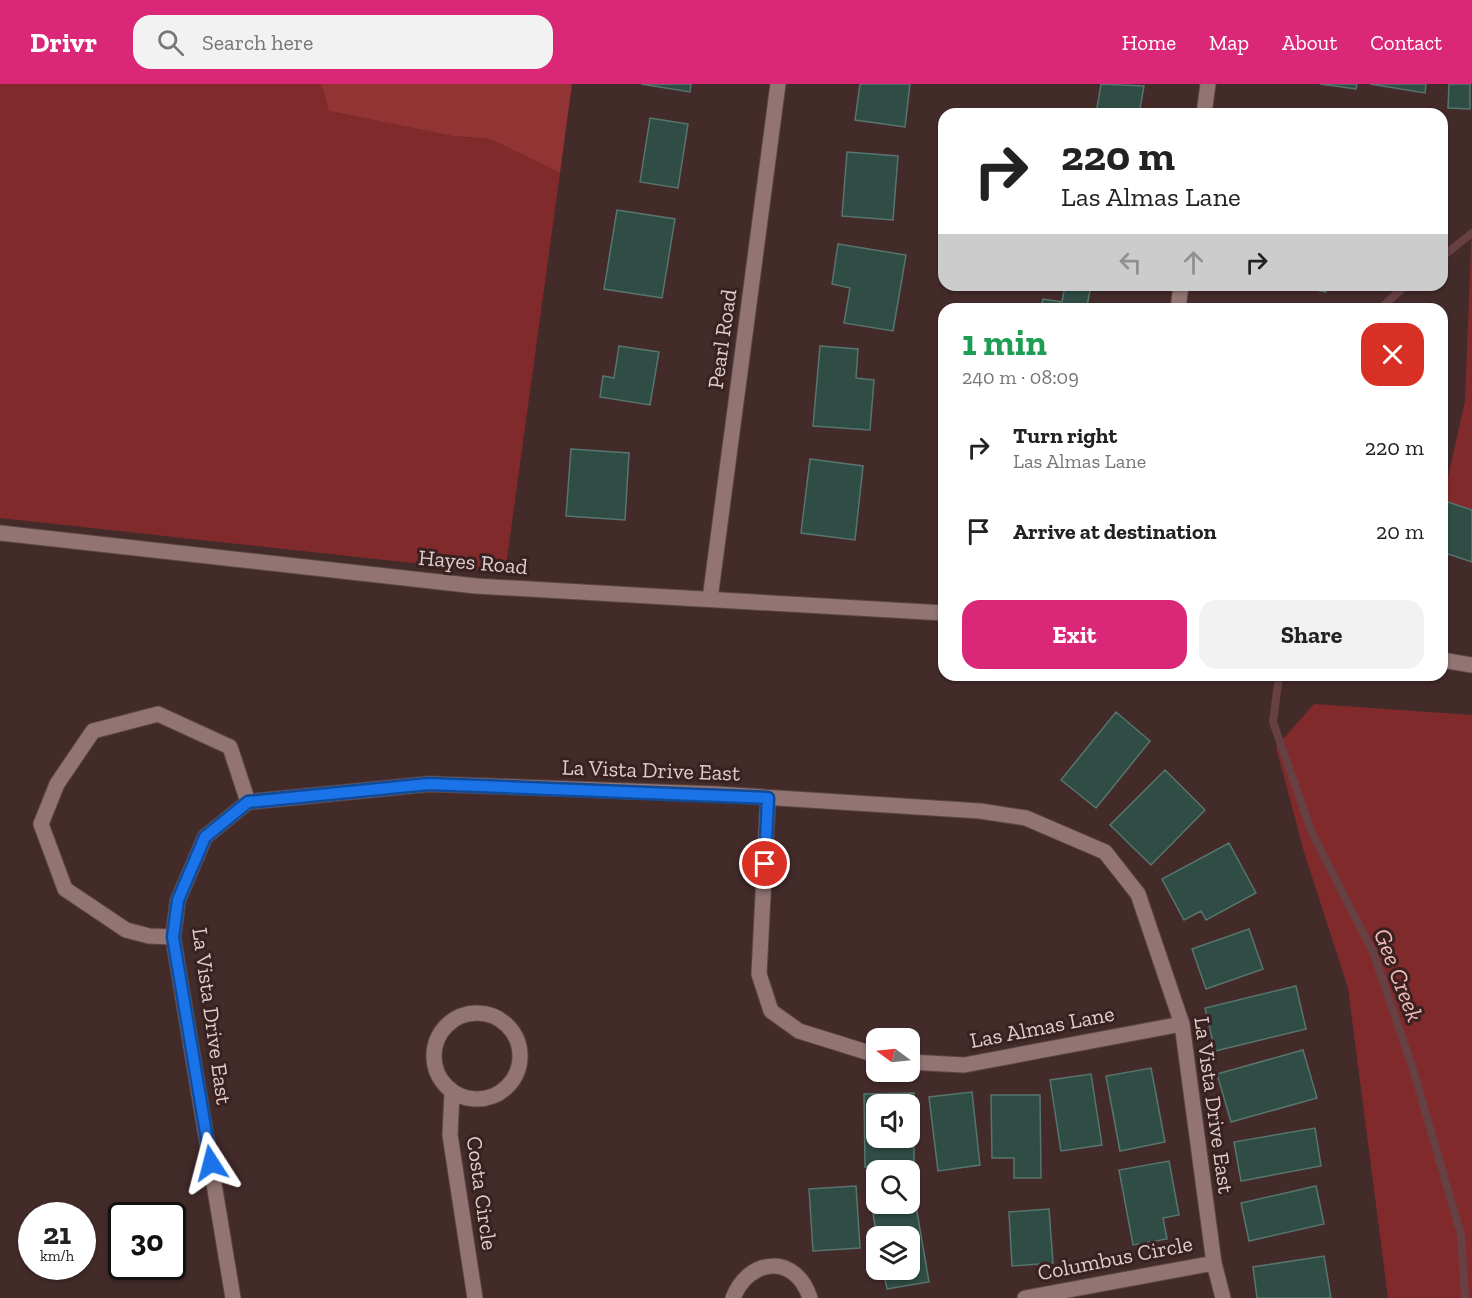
<!DOCTYPE html>
<meta charset="utf-8">
<style>
:root{--surface:#fff;--page:#f2f2f2;--text:#222;--muted:#767676;--accent:#db2777}
body{margin:0;font-family:"Zilla Slab",serif;background:var(--page);color:var(--text);height:100vh;display:flex;flex-direction:column;font-size:22px;white-space:nowrap}
*{box-sizing:border-box;margin:0}
p{font-size:20px;color:var(--muted)}
.icon{flex:none;width:33px;height:33px;fill:none;stroke:currentColor;stroke-width:2;stroke-linecap:round;stroke-linejoin:round}
.map{position:relative;flex:1;overflow:hidden}
.details{position:absolute;left:938px;top:219px;width:510px;height:378px;display:flex;flex-direction:column;background:var(--surface);border-radius:18px;box-shadow:0 2px 4px #0004}
.details>*{flex:none}
.top-card{position:absolute;left:938px;top:24px;width:510px;height:183px;border-radius:18px;box-shadow:0 2px 4px #0004;background:#fff;color:var(--text);overflow:hidden}
.needle{width:39px;rotate:285deg}
.buttons{position:absolute;left:866px;top:944px;display:grid;gap:12px}
.buttons a{display:grid;place-items:center;width:54px;height:54px;border-radius:12px;background:var(--surface);box-shadow:0 2px 4px #0004;font-size:30px}
.speed{position:absolute;left:18px;top:1118px;display:flex;gap:12px;font-size:30px;font-weight:700;text-align:center}
.speed>*{display:grid;place-content:center;width:78px;height:78px;border-radius:50%;background:var(--surface);box-shadow:0 2px 4px #0004;line-height:1}
.speed small{font-size:15px;font-weight:400}
.speed .limit{border:3px solid #111;border-radius:9px;background:#fff;color:#111}
.pin{position:absolute;display:grid;place-items:center;width:51px;height:51px;color:#fff;margin:-26px;border:3px solid #fff;border-radius:50%;box-shadow:0 2px 6px #0007}
.me{position:absolute;width:66px;margin:-33px;rotate:351deg;stroke-linejoin:round;filter:drop-shadow(0 0 4px #0008)}
.turn{display:flex;align-items:center;gap:21px;height:126px;padding:0 24px;font-size:27px}
.turn .icon{width:78px;height:78px;stroke-width:2.5}
.turn b{display:block;font-size:42px;line-height:51px}
.lanes{display:flex;align-items:center;height:57px;padding:0 24px;background:#0003;justify-content:center;gap:30px;direction:ltr}
.lanes .off{opacity:.35}
.round{display:grid;place-items:center;flex:none;width:63px;height:63px;border-radius:18px;background:var(--page)}
.headline{display:flex;align-items:center;justify-content:space-between;height:102px;padding:0 24px}
h1{font-size:36px;font-weight:700;line-height:45px;color:#1e9e55}
.button{display:flex;gap:12px;margin-top:auto;padding:12px 24px}
.button a{flex:1;height:69px;border-radius:18px;background:var(--accent);color:#fff;font-size:24px;font-weight:700;line-height:69px;text-align:center}
.button a+a{background:var(--page);color:var(--text)}
ul{padding:0;list-style:none}
li{display:flex;align-items:center;gap:18px;height:84px;padding:0 24px}
li div{flex:1}
li b{display:block;font-size:22px}
li em{font-style:normal}
header{display:flex;align-items:center;gap:36px;box-sizing:border-box;height:84px;padding:0 30px;background:var(--accent);color:#fff}
header strong{font-size:28px}
nav{display:flex;gap:33px;margin-inline-start:auto;font-size:21px}
.search{width:420px;height:54px;background:var(--page);display:flex;align-items:center;gap:15px;box-sizing:border-box;padding:0 21px;border-radius:18px;color:var(--muted);font-size:22px}
.map>svg:first-child{display:block}
</style>
<header>
<strong>Drivr</strong>
<div class="search"><svg class="icon" aria-label="search" viewBox="0 0 24 24"><circle cx="10" cy="10" r="6"/><path d="M15 15l6 6"/></svg>Search here</div>
<nav><a>Home</a><a>Map</a><a>About</a><a>Contact</a></nav>
</header>
<div class="map">
<svg width="1472" height="1214" viewBox="0 0 1472 1214">
<rect width="100%" height="100%" fill="#432b2a"/>
<path fill="#812a2c" d="M 0,0 L 321,0 L 329,27 L 452,52 L 490,55 L 560,89 L 505,489 L 0,434 Z
M 1472,137 L 1472,430 L 1442,442 L 1442,419 L 1465,317 Z
M 1314,620 L 1472,631 L 1472,1214 L 1388,1214 L 1348,904 L 1304,768 L 1276,663 Z"/>
<path fill="#923334" d="M 321,0 L 572,0 L 560,89 L 490,55 L 452,52 L 329,27 Z"/>
<g fill="none" stroke-linecap="round" stroke-linejoin="round">
<path stroke="#674043" stroke-width="8" d="M 1442,173 L 1472,149
M 1380,225 L 1406,201
M 1279,591 L 1273,638 L 1312,749 L 1373,868 L 1413,985 L 1461,1151 L 1465,1214"/>
</g>
<path fill="#2f4c45" stroke="#57756e" stroke-width="1.5" fill-rule="evenodd" d="M 641,0 L 691,0 L 690,8 Z
M 860,0 L 910,0 L 905,43 L 855,36 Z
M 1101,0 L 1144,2 L 1139,30 L 1096,30 Z
M 1320,0 L 1357,0 L 1356,5 Z
M 1370,0 L 1426,0 L 1425,9 Z
M 1449,0 L 1470,0 L 1470,25 L 1448,24 Z
M 650,34 L 688,40 L 678,104 L 640,98 Z
M 847,68 L 898,72 L 893,136 L 842,132 Z
M 617,126 L 675,135 L 662,214 L 604,205 Z
M 838,160 L 906,171 L 893,247 L 844,239 L 850,204 L 832,200 Z
M 1065,201 L 1091,201 L 1087,222 L 1101,225 L 1041,225 L 1043,215 L 1062,218 Z
M 1291,201 L 1327,201 L 1326,208 Z
M 1258,220 L 1292,225 L 1257,225 Z
M 619,262 L 659,268 L 650,321 L 600,313 L 603,292 L 614,294 Z
M 820,262 L 858,265 L 856,294 L 874,296 L 870,346 L 813,342 Z
M 571,365 L 629,369 L 625,436 L 566,432 Z
M 810,375 L 863,382 L 855,456 L 801,449 Z
M 1442,416 L 1472,426 L 1472,478 L 1442,468 Z
M 1116,628 L 1150,657 L 1096,724 L 1061,696 Z
M 1165,686 L 1205,726 L 1151,781 L 1110,741 Z
M 1229,759 L 1256,809 L 1206,836 L 1201,827 L 1184,836 L 1162,795 Z
M 1249,845 L 1263,885 L 1206,905 L 1192,865 Z
M 1296,902 L 1306,945 L 1215,967 L 1205,924 Z
M 1303,966 L 1317,1014 L 1231,1038 L 1217,990 Z
M 1151,984 L 1165,1058 L 1120,1067 L 1106,992 Z
M 1091,990 L 1102,1061 L 1061,1067 L 1050,996 Z
M 972,1008 L 980,1081 L 938,1087 L 929,1013 Z
M 914,1009 L 914,1082 L 865,1083 L 864,1010 ZM 876,1020 L 909,1020 L 909,1053 L 876,1053 Z
M 991,1011 L 1040,1011 L 1041,1094 L 1014,1094 L 1014,1074 L 992,1074 Z
M 1315,1044 L 1321,1082 L 1241,1097 L 1234,1058 Z
M 1169,1077 L 1179,1131 L 1163,1134 L 1167,1155 L 1133,1161 L 1119,1086 Z
M 856,1102 L 860,1164 L 813,1167 L 809,1105 Z
M 1316,1102 L 1324,1140 L 1249,1157 L 1241,1119 Z
M 916,1122 L 929,1198 L 887,1205 L 883,1185 L 909,1185 L 909,1152 L 877,1152 L 873,1130 Z
M 1049,1125 L 1053,1179 L 1012,1182 L 1009,1128 Z
M 1324,1172 L 1331,1214 L 1257,1214 L 1253,1183 Z"/>
<g fill="none" stroke-linecap="round" stroke-linejoin="round">
<defs>
<path id="street" d="M 710,515 L 778,0
M 1442,576 L 1472,581
M 768,714 L 759,890 L 771,927 L 799,947 L 876,971
M 173,853 L 149,852 L 126,846 L 65,805 L 41,740 L 57,700 L 93,647 L 158,630 L 230,663 L 248,718
M434 972a43 43 0 1 1 86 0a43 43 0 1 1-86 0Z
M 909,978 L 964,981 L 1182,940
M 452,1009 L 450,1051 L 475,1214
M 233,1214 L 173,853 L 178,816 L 205,753 L 248,718 L 429,700 L 717,710 L 980,727 L 1026,734 L 1105,768 L 1138,810 L 1182,940 L 1214,1179 L 1223,1214
M 733,1214 C 749,1173 796,1170 810,1214
M 1025,1214 L 1214,1179"/>
<path id="secondary" d="M 1204,30 L 1208,0
M 1178,225 L 1181,201
M 0,449 L 476,502 L 944,529"/>
</defs>
<use href="#street" stroke="#5b4746" stroke-width="17"/>
<use href="#secondary" stroke="#5b4746" stroke-width="17"/>
<use href="#street" stroke="#927573" stroke-width="15"/>
<use href="#secondary" stroke="#927573" stroke-width="15"/>
</g>
<g fill="none" stroke-linecap="round" stroke-linejoin="round">
<defs>
<path id="route" d="M 211,1079 L 173,853 L 178,816 L 205,753 L 248,718 L 429,700 L 768,714 L 765,780"/>
</defs>
<use href="#route" stroke="#114b97" stroke-width="15"/>
<use href="#route" stroke="#1a73e8" stroke-width="10"/>
</g>
<g text-anchor="middle" dominant-baseline="central" stroke-width="6" stroke-linejoin="round" paint-order="stroke">
<g font-size="22" fill="#ddcdcc" stroke="#382120">
<text transform="translate(722 255) rotate(-82)">Pearl Road</text>
<text transform="translate(473 478) rotate(5)">Hayes Road</text>
<text transform="translate(651 686) rotate(2)">La Vista Drive East</text>
<text transform="translate(212 932) rotate(82)">La Vista Drive East</text>
<text transform="translate(1042 943) rotate(-11)">Las Almas Lane</text>
<text transform="translate(1214 1021) rotate(82)">La Vista Drive East</text>
<text transform="translate(482 1109) rotate(82)">Costa Circle</text>
<text transform="translate(1115 1174) rotate(-11)">Columbus Circle</text>
</g>
<g font-size="24" font-style="italic" fill="#f1bbb7" stroke="#382120">
<text transform="translate(1399 891) rotate(69)">Gee Creek</text>
</g>
</g>
</svg>
<div class="buttons">
<a><svg class="needle" viewBox="-14 -14 28 28"><path d="M0-13l5 13h-10z" fill="#e53935"/><path d="M0 13l5-13h-10z" fill="#767676"/></svg></a>
<a><svg class="icon" aria-label="sound" viewBox="0 0 24 24"><path d="M4 9h4l5-4v14l-5-4H4zM17 9q2 3 0 6"/></svg></a>
<a><svg class="icon" aria-label="search" viewBox="0 0 24 24"><circle cx="10" cy="10" r="6"/><path d="M15 15l6 6"/></svg></a>
<a><svg class="icon" aria-label="layers" viewBox="0 0 24 24"><path d="M12 4l9 5-9 5-9-5zM3 14l9 5 9-5"/></svg></a>
</div>
<div class="speed"><div>21<small>km/h</small></div><div class="limit">30</div></div>
<div class="pin" style="left:765px;top:780px;background:#d93025"><svg class="icon" aria-label="arrive" viewBox="0 0 24 24"><path d="M6 21V4h12l-3 4 3 4H6"/></svg></div>
<svg class="me" style="left:211px;top:1079px" viewBox="-20 -20 40 40"><path d="M0-17L14 15 0 8-14 15z" fill="#1a73e8" stroke="#fff" stroke-width="4"/></svg>
<div class="top-card">
<div class="turn"><svg class="icon" aria-label="right" viewBox="0 0 24 24"><path d="M7 20v-9h11M14 6l5 5-5 5"/></svg><div><b>220 m</b>Las Almas Lane</div></div>
<div class="lanes"><svg class="icon off" aria-label="left" viewBox="0 0 24 24"><path d="M17 20v-9H6M10 6l-5 5 5 5"/></svg><svg class="icon off" aria-label="ahead" viewBox="0 0 24 24"><path d="M12 20V5M6 11l6-6 6 6"/></svg><svg class="icon" aria-label="right" viewBox="0 0 24 24"><path d="M7 20v-9h11M14 6l5 5-5 5"/></svg></div>
</div>
<section class="details">
<div class="headline"><div><h1>1 min</h1><p>240 m · 08:09</p></div><a class="round" style="background:#d93025;color:#fff"><svg class="icon" aria-label="close" viewBox="0 0 24 24"><path d="M6 6l12 12M18 6L6 18"/></svg></a></div>
<ul>
<li><svg class="icon" aria-label="right" viewBox="0 0 24 24"><path d="M7 20v-9h11M14 6l5 5-5 5"/></svg><div><b>Turn right</b><p>Las Almas Lane</p></div><em>220 m</em></li>
<li><svg class="icon" aria-label="arrive" viewBox="0 0 24 24"><path d="M6 21V4h12l-3 4 3 4H6"/></svg><div><b>Arrive at destination</b></div><em>20 m</em></li>
</ul>
<div class="button"><a>Exit</a><a>Share</a></div>
</section>
</div>
